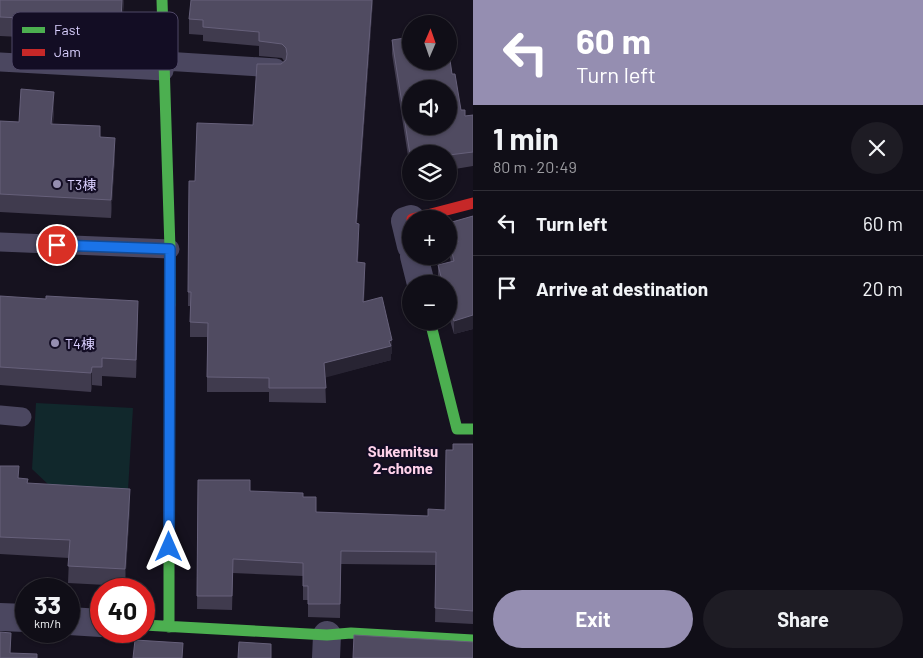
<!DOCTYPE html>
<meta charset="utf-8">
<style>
:root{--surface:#100e17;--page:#1e1c24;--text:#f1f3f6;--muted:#9c9ca1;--line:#302e36;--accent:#958eb1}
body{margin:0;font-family:Barlow,"Noto Sans JP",sans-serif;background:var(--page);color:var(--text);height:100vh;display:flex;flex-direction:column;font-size:19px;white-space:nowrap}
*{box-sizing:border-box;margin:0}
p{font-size:16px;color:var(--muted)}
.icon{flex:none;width:28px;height:28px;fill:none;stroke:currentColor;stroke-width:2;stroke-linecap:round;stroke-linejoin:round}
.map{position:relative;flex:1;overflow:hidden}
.side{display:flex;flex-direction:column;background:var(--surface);width:450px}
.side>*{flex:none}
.guide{background:#958eb1;color:#fff;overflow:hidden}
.needle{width:32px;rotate:2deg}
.fabs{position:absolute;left:402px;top:15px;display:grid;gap:10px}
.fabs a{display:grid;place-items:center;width:55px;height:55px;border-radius:50%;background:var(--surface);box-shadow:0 1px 4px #0004,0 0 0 1px var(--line);font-size:25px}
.speed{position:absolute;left:15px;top:578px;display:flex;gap:10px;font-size:25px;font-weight:700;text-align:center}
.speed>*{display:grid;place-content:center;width:65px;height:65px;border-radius:50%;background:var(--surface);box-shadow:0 1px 4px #0004,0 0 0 1px var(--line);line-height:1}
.speed small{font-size:12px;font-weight:400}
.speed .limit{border:8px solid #d22;background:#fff;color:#111}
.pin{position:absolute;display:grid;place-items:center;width:42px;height:42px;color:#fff;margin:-21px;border:2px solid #fff;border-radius:50%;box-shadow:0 1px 5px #0007}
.me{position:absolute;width:55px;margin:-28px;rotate:0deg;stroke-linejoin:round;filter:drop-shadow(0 0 4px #0008)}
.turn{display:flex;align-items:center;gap:18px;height:105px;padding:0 20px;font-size:22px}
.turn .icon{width:65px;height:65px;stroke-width:2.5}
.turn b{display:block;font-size:35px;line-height:42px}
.round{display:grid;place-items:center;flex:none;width:52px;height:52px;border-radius:26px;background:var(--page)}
.head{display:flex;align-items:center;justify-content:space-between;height:85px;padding:0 20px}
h1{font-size:30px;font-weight:700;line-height:38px}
.action{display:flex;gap:10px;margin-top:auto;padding:10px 20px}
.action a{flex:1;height:58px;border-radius:30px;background:var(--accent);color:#fff;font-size:20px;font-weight:700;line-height:58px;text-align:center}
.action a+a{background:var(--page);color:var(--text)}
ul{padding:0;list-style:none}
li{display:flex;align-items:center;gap:15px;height:65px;padding:0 20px;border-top:1px solid var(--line)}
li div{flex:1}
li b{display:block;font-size:19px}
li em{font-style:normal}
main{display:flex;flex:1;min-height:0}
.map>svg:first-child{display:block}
</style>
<main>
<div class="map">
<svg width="473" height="658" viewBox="0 0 473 658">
<rect width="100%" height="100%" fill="#16121f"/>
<path fill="#11282c" d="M 36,403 L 133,408 L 128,490 L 50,486 L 32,469 Z"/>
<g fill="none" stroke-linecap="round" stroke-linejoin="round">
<path stroke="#4b4760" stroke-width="19" d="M 164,61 L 276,68
M 0,62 L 164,71
M 0,242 L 170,249
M 0,415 L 22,417"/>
<path stroke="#4b4760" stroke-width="28" d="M 411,219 L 405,221 L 411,246
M 414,256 L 421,284
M 0,617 L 26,618
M 69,621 L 101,623
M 326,658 L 327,635"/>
<path stroke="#4caf50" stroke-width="11" d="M 162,0 L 170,249 L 170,305
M 430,321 L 457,429 L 473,429
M 144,625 L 327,635 L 351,633 L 473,640
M 169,627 L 169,535"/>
<path stroke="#c62828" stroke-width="11" d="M 412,219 L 473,203
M 169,535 L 170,305"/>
</g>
<path fill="#403b4e" d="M 0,0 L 124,0 L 121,38 L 106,37 L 105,41 L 0,36 Z
M 373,0 L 357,223 L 359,238 L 358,262 L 365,277 L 364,302 L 392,354 L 391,354 L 391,360 L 325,377 L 326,403 L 269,402 L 269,392 L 207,392 L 207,337 L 190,337 L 190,306 L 188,306 L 189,181 L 195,181 L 253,125 L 281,64 L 284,61 L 282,58 L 259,56 L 259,46 L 203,41 L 203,35 L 189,34 L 189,19 Z
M 392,40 L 452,74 L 461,110 L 465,116 L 473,115 L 473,166 L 449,170 L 449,154 L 411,154 L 411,175 L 392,54 Z
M 54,110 L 53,124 L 100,137 L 115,156 L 111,218 L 0,212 L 0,121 L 19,122 Z
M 473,216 L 473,329 L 454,334 L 449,317 L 449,284 L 440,284 L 438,279 L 438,265 L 451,262 L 450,258 L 450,244 L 454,243 L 452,235 L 452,222 Z
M 0,296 L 138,319 L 136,378 L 102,376 L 102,386 L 92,385 L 91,392 L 0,385 Z
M 473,444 L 473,624 L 435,622 L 436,565 L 341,564 L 340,618 L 308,617 L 308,600 L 303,600 L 303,576 L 233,573 L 232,610 L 197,609 L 198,480 L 250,491 L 303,497 L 316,512 L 428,516 L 445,510 L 453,450 Z
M 0,466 L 19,478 L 28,483 L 130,506 L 125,586 L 68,583 L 69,558 L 0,554 Z"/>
<path fill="#282433" d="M 122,0 L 124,0 L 121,38 L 121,19 Z
M 372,0 L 373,0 L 356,238 L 356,223 Z
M 54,92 L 54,110 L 51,142 L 51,124 Z
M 115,138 L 115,156 L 111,218 L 111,200 Z
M 359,224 L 359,238 L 357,277 L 357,262 Z
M 365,263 L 365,277 L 363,316 L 363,302 Z
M 138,301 L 138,319 L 136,378 L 136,360 Z
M 473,315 L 473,329 L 454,334 L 454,321 Z
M 392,340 L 392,354 L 391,354 L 391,360 L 324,378 L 324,363 Z
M 92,367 L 92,385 L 91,392 L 91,373 Z
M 130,489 L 130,506 L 125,586 L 125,569 Z"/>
<path fill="#504b61" stroke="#66607a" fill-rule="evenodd" d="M 0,0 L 122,0 L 121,19 L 106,18 L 105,22 L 0,17 Z
M 191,0 L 372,0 L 356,223 L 359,224 L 357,262 L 365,263 L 363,302 L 382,297 L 392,340 L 389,341 L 391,346 L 324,363 L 326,388 L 269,388 L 269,378 L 207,377 L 208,323 L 190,322 L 191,292 L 188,292 L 189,181 L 195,181 L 197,123 L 253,125 L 257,64 L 281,64 L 286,60 L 287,54 L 286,48 L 282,44 L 259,41 L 259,32 L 203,27 L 203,20 L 189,19 Z
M 411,37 L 411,61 L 449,61 L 449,53 L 452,74 L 455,74 L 461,110 L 465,110 L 465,116 L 473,115 L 473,152 L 449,155 L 449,154 L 411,154 L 411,161 L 392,40 ZM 411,89 L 449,89 L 449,126 L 411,126 Z
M 21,89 L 54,92 L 51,124 L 100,126 L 100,137 L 115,138 L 111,200 L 0,194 L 0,121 L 19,122 Z
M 473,216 L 473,315 L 454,321 L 449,303 L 449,284 L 443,284 L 438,265 L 454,261 L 450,244 L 458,242 L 452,222 Z
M 0,296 L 46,299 L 46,296 L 138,301 L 136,360 L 102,358 L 102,367 L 92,367 L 91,373 L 0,367 Z
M 453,444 L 473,444 L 473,611 L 435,608 L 436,552 L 341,551 L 340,604 L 308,604 L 308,586 L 303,586 L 303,563 L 233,559 L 232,596 L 197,596 L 198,480 L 250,480 L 250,491 L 303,493 L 303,497 L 316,497 L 316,512 L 428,516 L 428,509 L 445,510 L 446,450 L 453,450 Z
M 0,466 L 19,466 L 18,478 L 28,479 L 27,483 L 130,489 L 125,569 L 68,566 L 70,540 L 0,537 Z
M 0,632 L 11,633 L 10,653 L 37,654 L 37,658 L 0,658 Z
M 354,635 L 473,642 L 473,658 L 353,658 Z
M 135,640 L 183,643 L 182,658 L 133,658 Z
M 239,642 L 271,644 L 271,658 L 238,658 Z"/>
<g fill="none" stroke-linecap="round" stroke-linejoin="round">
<defs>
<path id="route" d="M 57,245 L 170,249 L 169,547"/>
</defs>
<use href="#route" stroke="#114b97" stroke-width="12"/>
<use href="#route" stroke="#1a73e8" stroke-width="9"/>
</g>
<g fill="#958eb1" stroke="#130d24" stroke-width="2">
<circle cx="57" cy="184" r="5"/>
<circle cx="55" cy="343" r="5"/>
</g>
<g text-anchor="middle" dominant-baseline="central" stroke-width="4.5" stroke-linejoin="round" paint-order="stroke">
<g font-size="14" fill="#dad0ff" stroke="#130d24" text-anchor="start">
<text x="67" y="184">T3棟</text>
<text x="65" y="343">T4棟</text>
</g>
<g font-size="15" font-weight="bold" fill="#ffd2ea" stroke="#130d24">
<text x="403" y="451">Sukemitsu<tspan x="403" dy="17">2-chome</tspan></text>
</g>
</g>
<rect x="12" y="12" width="166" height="58" rx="8" fill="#130d24" stroke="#4f4866" stroke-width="1"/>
<rect x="22" y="27" width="23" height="6" fill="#4caf50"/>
<rect x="22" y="49" width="23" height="7" fill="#c62828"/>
<g font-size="14" fill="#dad0ff">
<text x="54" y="35">Fast</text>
<text x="54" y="57">Jam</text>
</g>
</svg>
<div class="fabs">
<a><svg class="needle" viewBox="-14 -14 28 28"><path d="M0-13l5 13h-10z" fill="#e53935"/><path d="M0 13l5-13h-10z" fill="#9c9ca1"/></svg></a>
<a><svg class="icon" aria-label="sound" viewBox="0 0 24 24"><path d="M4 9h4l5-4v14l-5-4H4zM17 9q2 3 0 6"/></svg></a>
<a><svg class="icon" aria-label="layers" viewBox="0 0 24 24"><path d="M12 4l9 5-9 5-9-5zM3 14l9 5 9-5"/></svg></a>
<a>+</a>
<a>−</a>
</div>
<div class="speed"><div>33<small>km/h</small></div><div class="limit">40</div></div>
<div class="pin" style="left:57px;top:245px;background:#d93025"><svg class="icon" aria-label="arrive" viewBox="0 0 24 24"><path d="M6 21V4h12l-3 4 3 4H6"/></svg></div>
<svg class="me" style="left:169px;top:547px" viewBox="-20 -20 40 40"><path d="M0-17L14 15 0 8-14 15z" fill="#1a73e8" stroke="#fff" stroke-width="4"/></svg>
</div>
<section class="side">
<div class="guide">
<div class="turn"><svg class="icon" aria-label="left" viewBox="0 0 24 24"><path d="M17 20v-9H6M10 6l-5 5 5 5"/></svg><div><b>60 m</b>Turn left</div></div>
</div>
<div class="head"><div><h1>1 min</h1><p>80 m · 20:49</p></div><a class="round"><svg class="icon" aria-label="close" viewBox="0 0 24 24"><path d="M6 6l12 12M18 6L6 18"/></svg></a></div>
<ul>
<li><svg class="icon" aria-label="left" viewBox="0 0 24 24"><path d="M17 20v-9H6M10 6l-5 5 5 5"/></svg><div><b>Turn left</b></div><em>60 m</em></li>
<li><svg class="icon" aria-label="arrive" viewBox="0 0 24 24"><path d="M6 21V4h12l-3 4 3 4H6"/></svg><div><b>Arrive at destination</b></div><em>20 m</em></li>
</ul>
<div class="action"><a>Exit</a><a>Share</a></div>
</section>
</main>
